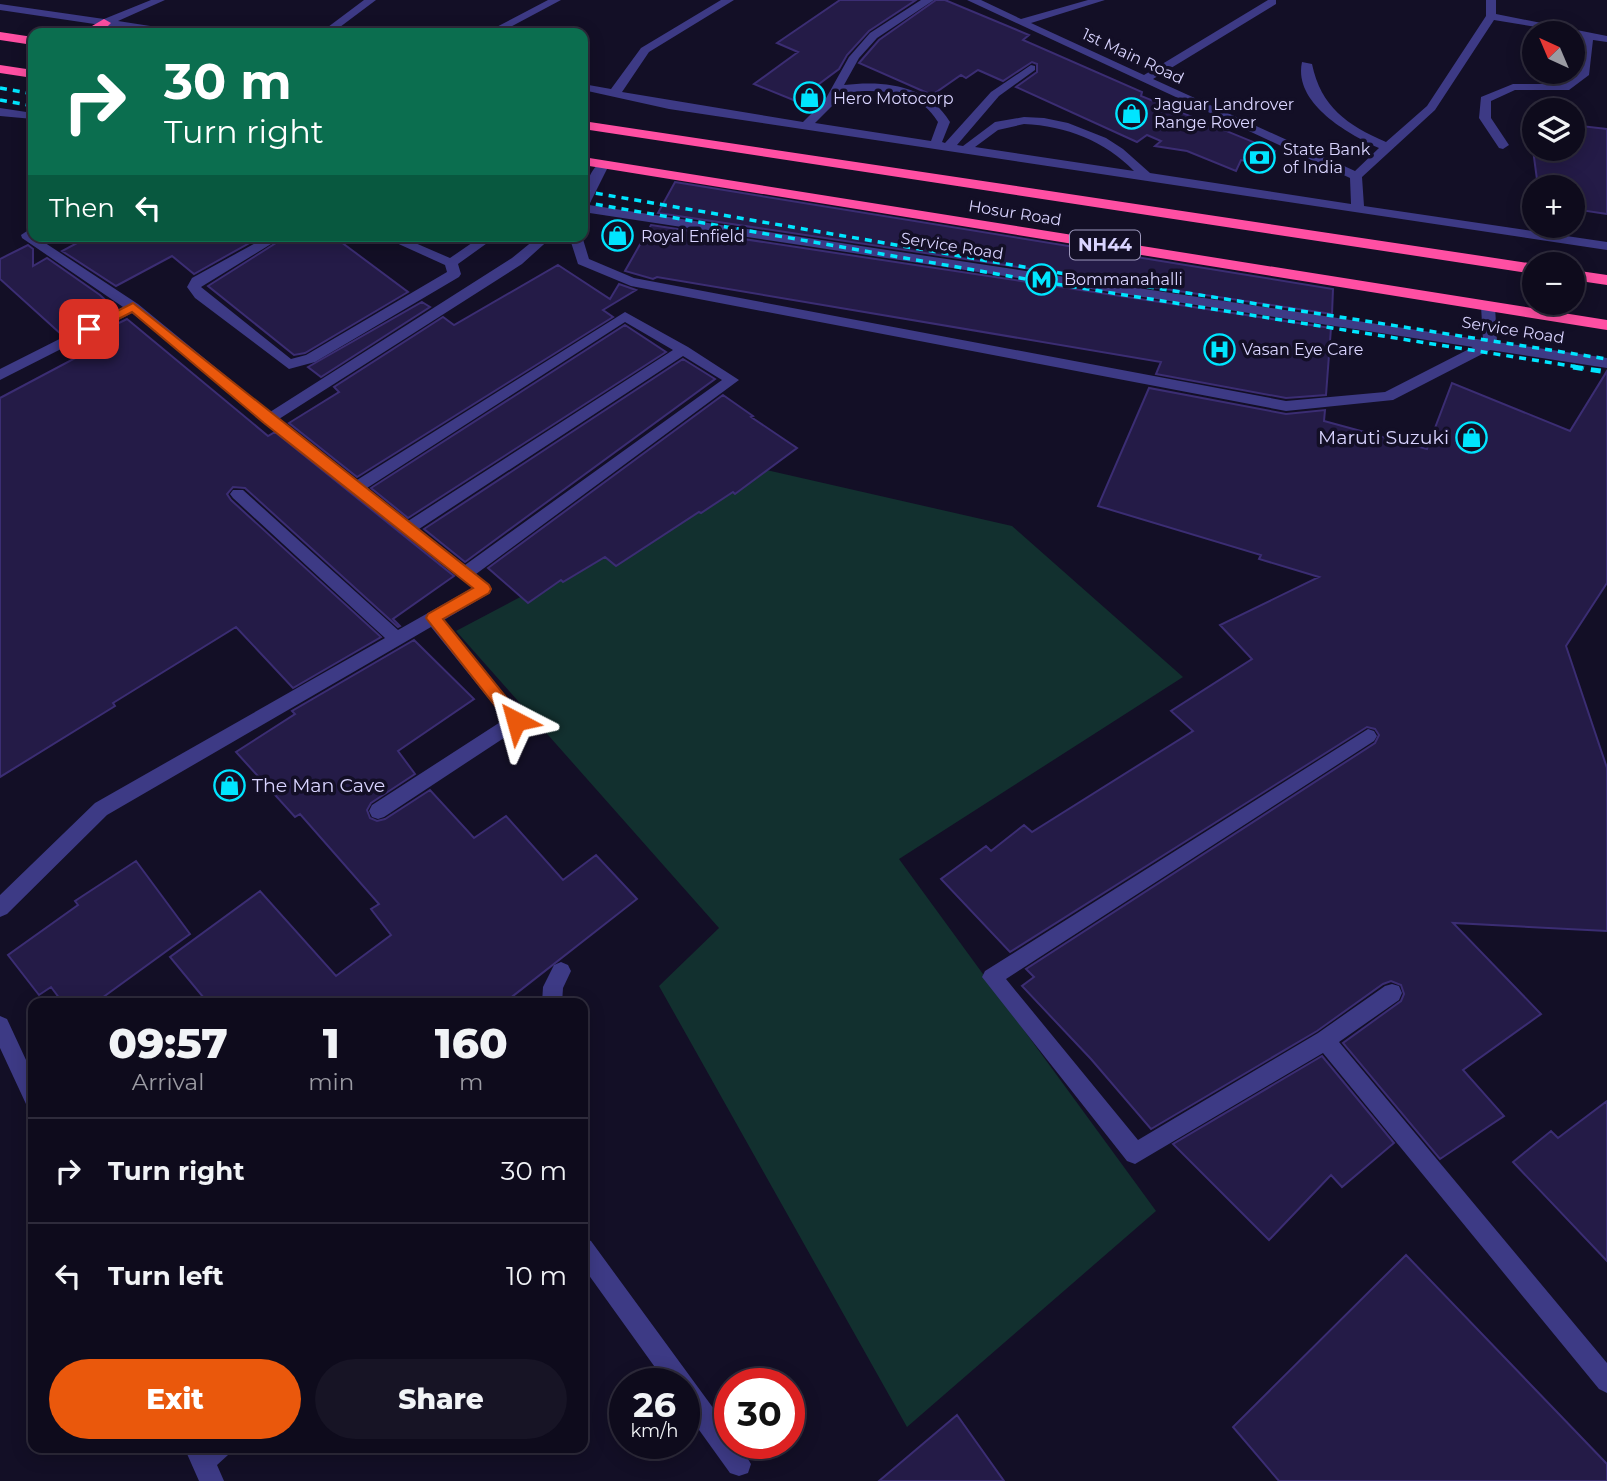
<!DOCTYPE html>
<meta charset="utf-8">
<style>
:root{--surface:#0e0b1c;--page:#171425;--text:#f1f3f6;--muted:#9b9ba3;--line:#2e2b3b;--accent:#ea580c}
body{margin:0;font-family:Montserrat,sans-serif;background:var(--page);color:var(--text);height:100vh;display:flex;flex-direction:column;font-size:26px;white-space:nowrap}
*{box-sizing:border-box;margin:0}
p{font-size:23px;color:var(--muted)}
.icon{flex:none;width:38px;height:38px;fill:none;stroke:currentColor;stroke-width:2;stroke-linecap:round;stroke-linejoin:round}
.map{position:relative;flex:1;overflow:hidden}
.side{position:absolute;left:28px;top:998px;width:560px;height:455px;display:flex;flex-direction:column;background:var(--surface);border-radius:14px;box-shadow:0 4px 18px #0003,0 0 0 2px var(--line)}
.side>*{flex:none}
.banner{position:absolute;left:28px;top:28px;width:560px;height:214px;border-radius:14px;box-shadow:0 4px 18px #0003,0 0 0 2px var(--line);background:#0b6e4f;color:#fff;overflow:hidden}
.needle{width:46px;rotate:316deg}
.buttons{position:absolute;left:1522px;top:21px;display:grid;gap:14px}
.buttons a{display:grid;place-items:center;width:63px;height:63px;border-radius:50%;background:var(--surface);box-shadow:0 4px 18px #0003,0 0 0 2px var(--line);font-size:35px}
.speed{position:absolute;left:609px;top:1368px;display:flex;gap:14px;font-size:35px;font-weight:700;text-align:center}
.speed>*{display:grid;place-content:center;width:91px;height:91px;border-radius:50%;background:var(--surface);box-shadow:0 4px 18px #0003,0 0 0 2px var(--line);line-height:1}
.speed small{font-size:18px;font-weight:400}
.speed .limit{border:10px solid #d22;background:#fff;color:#111}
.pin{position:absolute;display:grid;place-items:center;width:60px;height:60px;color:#fff;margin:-30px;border-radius:14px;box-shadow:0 4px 10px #0006}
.me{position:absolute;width:77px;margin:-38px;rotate:321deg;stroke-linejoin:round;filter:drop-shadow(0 0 5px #0008)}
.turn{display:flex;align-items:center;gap:24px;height:147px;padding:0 21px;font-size:32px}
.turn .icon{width:91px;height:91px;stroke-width:2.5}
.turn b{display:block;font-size:49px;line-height:60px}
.then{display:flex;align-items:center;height:66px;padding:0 21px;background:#0003;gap:14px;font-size:26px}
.eta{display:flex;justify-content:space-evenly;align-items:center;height:119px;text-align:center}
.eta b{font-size:42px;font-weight:800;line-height:49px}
.action{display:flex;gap:14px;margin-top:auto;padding:14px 21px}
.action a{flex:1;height:80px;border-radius:42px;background:var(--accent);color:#fff;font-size:28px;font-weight:800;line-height:80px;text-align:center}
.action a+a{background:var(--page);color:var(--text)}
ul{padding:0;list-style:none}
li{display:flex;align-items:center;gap:21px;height:105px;padding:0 21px;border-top:2px solid var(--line)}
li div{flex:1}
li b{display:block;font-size:26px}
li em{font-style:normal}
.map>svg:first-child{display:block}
</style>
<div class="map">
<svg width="1607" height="1481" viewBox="0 0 1607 1481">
<rect width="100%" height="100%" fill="#130f26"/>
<path fill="#12302f" d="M 762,469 L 1012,526 L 1183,677 L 899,859 L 1156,1211 L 907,1427 L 659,986 L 719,928 L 456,631 Z"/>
<path fill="#241b47" stroke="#3b2d73" stroke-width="2" d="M 840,0 L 916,0 L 869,31 L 847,55 L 839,69 L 796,101 L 754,84 L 798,52 L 777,43 Z
M 936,0 L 945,0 L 1029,35 L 1023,40 L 1142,92 L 1141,96 L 1275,151 L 1270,165 L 1241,160 L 1236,171 L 1187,151 L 1155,146 L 1161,141 L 1147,135 L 1137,142 L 1016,87 L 1037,72 L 1037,64 L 1032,62 L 1003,81 L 978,70 L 966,78 L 961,75 L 932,95 L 859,63 L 879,40 Z
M 1529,120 L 1535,120 L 1535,149 L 1573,149 L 1573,125 L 1607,129 L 1607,214 L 1573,209 L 1573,187 L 1538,187 Z
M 675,182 L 1333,289 L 1332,314 L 658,213 Z
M 651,225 L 1331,328 L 1326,395 L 1286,398 L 1156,374 L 1161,362 L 657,277 L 653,279 L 625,271 Z
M 90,236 L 262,236 L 194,274 L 172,256 L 116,286 L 62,251 Z
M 287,236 L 333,236 L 408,292 L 305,353 L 294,355 L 208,286 Z
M 28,245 L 33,249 L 33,266 L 47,258 L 100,295 L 114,308 L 62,335 L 0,279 L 0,259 Z
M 558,265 L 610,299 L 619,284 L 636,290 L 603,310 L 613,317 L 357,477 L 289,423 L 339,392 L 334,387 L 443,317 L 454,325 Z
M 422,302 L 430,307 L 321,377 L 308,367 Z
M 127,319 L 268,436 L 275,432 L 454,576 L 393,619 L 400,626 L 398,627 L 245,488 L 233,487 L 227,494 L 231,500 L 381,637 L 293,688 L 236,627 L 113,703 L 115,706 L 0,777 L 0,398 L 83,354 L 74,345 Z
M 625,325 L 666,352 L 408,518 L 371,488 Z
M 683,359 L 715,379 L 465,562 L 424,529 Z
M 1607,371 L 1607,583 L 1566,646 L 1607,768 L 1607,931 L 1453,923 L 1541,1014 L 1463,1070 L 1504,1116 L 1440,1159 L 1343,1043 L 1401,1001 L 1404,994 L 1401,985 L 1391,981 L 1383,984 L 1317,1031 L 1151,1129 L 1091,1059 L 1022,986 L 1034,977 L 1026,969 L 1375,743 L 1379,735 L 1375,729 L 1367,727 L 1010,952 L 941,879 L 986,846 L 991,851 L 1024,825 L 1032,832 L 1193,731 L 1171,711 L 1252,659 L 1220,625 L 1319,577 L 1259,559 L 1261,555 L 1098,506 L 1149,388 L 1286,414 L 1325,410 L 1324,421 L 1427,449 L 1452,383 L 1570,431 Z
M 723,395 L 753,416 L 751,417 L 797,448 L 735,494 L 733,492 L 701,513 L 699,512 L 616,566 L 605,557 L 563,582 L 561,580 L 528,603 L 488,568 Z
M 414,640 L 474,699 L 398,751 L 415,774 L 371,803 L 367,810 L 370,818 L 377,821 L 385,819 L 430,790 L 474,838 L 506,816 L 563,880 L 596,855 L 637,899 L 504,1003 L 208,1003 L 170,957 L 260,891 L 336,976 L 391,935 L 371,909 L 379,904 L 300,814 L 295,817 L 236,752 L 295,714 L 292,711 Z
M 136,861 L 190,934 L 95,1003 L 63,1003 L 51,987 L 39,995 L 8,955 L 78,905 L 75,901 Z
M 1322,1056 L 1394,1143 L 1342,1187 L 1331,1175 L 1269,1240 L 1173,1144 Z
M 1607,1101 L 1607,1261 L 1513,1162 L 1551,1131 L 1558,1138 Z
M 1406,1255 L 1607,1464 L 1607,1481 L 1279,1481 L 1233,1427 Z
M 957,1415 L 1004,1481 L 879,1481 Z"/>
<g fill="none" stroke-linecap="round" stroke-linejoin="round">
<path fill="#3d3a85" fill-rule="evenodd" d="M 151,0 L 165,0 L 118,21 L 176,30 L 181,33 L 155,33 L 0,10 L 0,4 L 104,19 Z
M 364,0 L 376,0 L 332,33 L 320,33 Z
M 548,0 L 561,0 L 499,33 L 485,33 Z
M 721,0 L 734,0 L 649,52 L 622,92 L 803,122 L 825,100 L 849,57 L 870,33 L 921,0 L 934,0 L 877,38 L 859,58 L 844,85 C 884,80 928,85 950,122 L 942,142 L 945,143 L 991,92 L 1031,65 L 1035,66 L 1035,70 L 999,96 L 957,145 L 963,146 L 995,122 L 1024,117 L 1044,118 L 1068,123 L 1106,138 L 1123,149 L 1150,173 L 1351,204 L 1350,178 L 967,0 L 981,0 L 1021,19 L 1088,0 L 1105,0 L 1031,23 L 1144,75 L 1268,0 L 1276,0 L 1276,4 L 1153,79 L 1355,171 L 1379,148 C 1348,134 1293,103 1302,62 L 1312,64 C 1321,107 1347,125 1386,142 L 1427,106 L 1486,16 L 1486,0 L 1496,0 L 1496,14 L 1607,36 L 1607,42 L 1593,40 L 1589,75 L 1569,90 L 1515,90 L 1491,101 L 1491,118 L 1509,145 L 1503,149 L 1499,148 L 1479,118 L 1481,97 L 1513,84 L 1562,84 L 1577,74 L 1582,37 L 1573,36 L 1573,33 L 1494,20 L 1435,110 L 1362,177 L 1364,206 L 1607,242 L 1607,250 L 669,109 L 583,90 L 583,84 L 611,89 L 641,48 ZM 865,91 C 894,91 922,95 938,122 L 931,141 L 815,123 L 834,104 L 840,93 ZM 1024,124 C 1066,126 1105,141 1134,171 L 975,147 L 998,130 Z
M 0,108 L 33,113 L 33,119 L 0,116 Z
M 603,161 L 609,165 L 589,205 L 1483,340 L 1481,306 L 1488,302 L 1495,306 L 1497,342 L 1607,358 L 1607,368 L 1490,350 L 1393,400 L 1286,411 L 631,286 L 578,264 L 569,236 L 582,236 L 589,259 L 634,278 L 1286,401 L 1385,392 L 1473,347 L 583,212 C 583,195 587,169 603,161 Z
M 27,231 L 138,304 L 270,412 L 512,258 L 539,236 L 553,236 L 522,264 L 279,419 L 357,480 L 625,312 L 688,347 L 739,380 L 476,574 L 492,589 L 490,593 L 444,620 L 522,716 L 525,721 L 522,726 L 384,817 L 378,819 L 372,817 L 369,811 L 372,805 L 505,719 L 431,627 L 107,815 L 7,914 L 0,917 L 0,895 L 95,803 L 385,638 L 233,498 L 230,494 L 233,490 L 243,490 L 398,630 L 472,588 L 132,313 L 0,380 L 0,369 L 123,307 L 22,238 L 21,235 ZM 625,322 L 673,350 L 408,521 L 367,488 ZM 683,356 L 722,380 L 465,565 L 419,529 Z
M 268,236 L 284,236 L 201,287 L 291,359 L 306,355 L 447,272 L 445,265 L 381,236 L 399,236 L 450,258 L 482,236 L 497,236 L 458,264 L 461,274 L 459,277 L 315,362 L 289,369 L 195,298 L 187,287 L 192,278 Z
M 1368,729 L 1374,731 L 1377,736 L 1374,741 L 1006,979 L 1138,1140 L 1318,1033 L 1385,986 L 1392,984 L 1399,986 L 1402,993 L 1399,1000 L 1339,1042 L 1607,1363 L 1607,1393 L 1599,1389 L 1323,1053 L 1135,1164 L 1127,1161 L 982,977 L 985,971 Z
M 561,962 L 568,965 L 571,971 L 563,988 L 562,1003 L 542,1003 L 543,987 L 554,965 Z
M 0,1016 L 7,1019 L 33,1075 L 33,1107 L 26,1104 L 0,1048 Z
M 583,1238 L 591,1241 L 730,1431 L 730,1444 L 739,1444 L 751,1464 L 748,1473 L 739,1476 L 730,1473 L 684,1409 L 684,1384 L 667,1384 L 583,1267 Z
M 184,1447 L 232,1447 L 228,1455 L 217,1465 L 224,1481 L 199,1481 Z"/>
<path fill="#ff4fa3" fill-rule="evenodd" d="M 104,19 L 111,23 C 102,33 92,34 80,33 Z
M 0,32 L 33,37 L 33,45 L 0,40 Z
M 0,65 L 33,70 L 33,78 L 0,73 Z
M 583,121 L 1535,264 L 1535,274 L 583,129 Z
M 583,157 L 1607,320 L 1607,330 L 583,165 Z
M 1573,270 L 1607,275 L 1607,285 L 1573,280 Z"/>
<path stroke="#00e5ff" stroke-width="3.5" stroke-dasharray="7 6" stroke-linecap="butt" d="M 0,88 L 33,94
M 0,100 L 33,106
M 583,191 L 1047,271 L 1607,359
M 583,202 L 1043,282 L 1584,368"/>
<path stroke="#00e5ff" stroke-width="5" stroke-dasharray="10 8" stroke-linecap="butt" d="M 1573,367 L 1607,372"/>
</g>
<path fill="#ea580c" stroke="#983908" stroke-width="2" d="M 133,303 L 489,585 L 491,589 L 489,593 L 443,619 L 522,717 L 524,721 L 522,726 L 511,726 L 426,618 L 428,614 L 473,588 L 264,423 L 132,312 L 93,332 L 84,332 L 82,329 Z"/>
<defs>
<symbol id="shop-ring" viewBox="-11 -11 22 22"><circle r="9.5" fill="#130f26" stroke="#00e5ff" stroke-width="1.5"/><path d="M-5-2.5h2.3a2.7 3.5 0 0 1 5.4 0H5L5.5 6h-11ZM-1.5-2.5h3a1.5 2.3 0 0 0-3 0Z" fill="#00e5ff"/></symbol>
<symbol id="bank-ring" viewBox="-11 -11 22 22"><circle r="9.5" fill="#130f26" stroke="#00e5ff" stroke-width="1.5"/><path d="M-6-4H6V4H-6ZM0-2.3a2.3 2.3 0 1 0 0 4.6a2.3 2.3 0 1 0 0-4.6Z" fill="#00e5ff"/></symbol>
<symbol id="metro-ring" viewBox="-11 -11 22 22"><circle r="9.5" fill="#130f26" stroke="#00e5ff" stroke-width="1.5"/><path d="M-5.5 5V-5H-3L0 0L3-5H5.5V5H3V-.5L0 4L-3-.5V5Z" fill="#00e5ff"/></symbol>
<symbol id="hospital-ring" viewBox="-11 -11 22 22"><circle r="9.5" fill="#130f26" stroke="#00e5ff" stroke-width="1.5"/><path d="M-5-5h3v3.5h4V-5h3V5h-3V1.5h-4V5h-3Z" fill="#00e5ff"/></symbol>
</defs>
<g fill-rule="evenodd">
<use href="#shop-ring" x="792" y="80" width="35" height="35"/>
<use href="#shop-ring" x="1114" y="96" width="35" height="35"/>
<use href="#bank-ring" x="1242" y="140" width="35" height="35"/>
<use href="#shop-ring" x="600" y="218" width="35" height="35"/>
<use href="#metro-ring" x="1024" y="262" width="35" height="35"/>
<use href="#hospital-ring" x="1202" y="332" width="35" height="35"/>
<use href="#shop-ring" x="1454" y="420" width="35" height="35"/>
<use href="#shop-ring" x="212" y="768" width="35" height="35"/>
</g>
<g text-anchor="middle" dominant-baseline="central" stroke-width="7" stroke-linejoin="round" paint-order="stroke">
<g font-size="16" fill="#d9d4ff" stroke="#130f26">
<text transform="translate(1133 56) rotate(25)">1st Main Road</text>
<text transform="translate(1015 213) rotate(9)">Hosur Road</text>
<text transform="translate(952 246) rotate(9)">Service Road</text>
<text transform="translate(1513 330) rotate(9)">Service Road</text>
</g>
<g font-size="16" fill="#d9d4ff" stroke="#130f26" text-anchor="start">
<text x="833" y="98">Hero Motocorp</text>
<text x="1154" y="104">Jaguar Landrover<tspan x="1154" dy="18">Range Rover</tspan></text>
<text x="1283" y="149">State Bank<tspan x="1283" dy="18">of India</tspan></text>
<text x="641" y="236">Royal Enfield</text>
<text x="1064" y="279">Bommanahalli</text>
<text x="1242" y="349">Vasan Eye Care</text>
</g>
<rect fill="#130f26" stroke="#9e99be" stroke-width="2" x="1070" y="230.5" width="70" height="29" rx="5"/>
<g font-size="18" font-weight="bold" fill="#d9d4ff">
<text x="1105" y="245">NH44</text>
</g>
<g font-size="19" fill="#d9d4ff" stroke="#130f26" text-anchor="end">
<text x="1449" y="437">Maruti Suzuki</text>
<text x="252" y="785" text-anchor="start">The Man Cave</text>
</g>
</g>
</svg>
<div class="buttons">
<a><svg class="needle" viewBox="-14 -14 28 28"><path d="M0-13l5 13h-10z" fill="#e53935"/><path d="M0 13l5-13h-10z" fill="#9b9ba3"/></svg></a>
<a><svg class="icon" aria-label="layers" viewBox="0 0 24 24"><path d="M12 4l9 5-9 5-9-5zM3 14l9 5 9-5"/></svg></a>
<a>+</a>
<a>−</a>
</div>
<div class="speed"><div>26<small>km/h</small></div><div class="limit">30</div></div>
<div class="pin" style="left:89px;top:329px;background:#d93025"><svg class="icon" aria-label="arrive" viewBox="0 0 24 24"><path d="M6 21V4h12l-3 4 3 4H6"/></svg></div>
<svg class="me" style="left:516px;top:721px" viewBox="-20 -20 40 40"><path d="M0-17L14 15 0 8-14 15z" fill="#ea580c" stroke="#fff" stroke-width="4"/></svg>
<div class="banner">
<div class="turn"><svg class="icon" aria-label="right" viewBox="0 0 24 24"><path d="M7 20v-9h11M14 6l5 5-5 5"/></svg><div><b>30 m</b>Turn right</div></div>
<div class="then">Then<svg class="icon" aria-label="left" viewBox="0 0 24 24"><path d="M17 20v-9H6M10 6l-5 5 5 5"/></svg></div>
</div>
<section class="side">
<div class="eta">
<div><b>09:57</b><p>Arrival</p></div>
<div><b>1</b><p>min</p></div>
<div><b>160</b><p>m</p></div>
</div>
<ul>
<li><svg class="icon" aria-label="right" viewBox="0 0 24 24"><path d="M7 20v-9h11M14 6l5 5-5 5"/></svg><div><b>Turn right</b></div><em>30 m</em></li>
<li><svg class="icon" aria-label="left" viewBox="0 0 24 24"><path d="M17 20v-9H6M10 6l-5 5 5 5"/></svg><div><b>Turn left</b></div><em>10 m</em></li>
</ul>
<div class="action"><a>Exit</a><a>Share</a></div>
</section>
</div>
